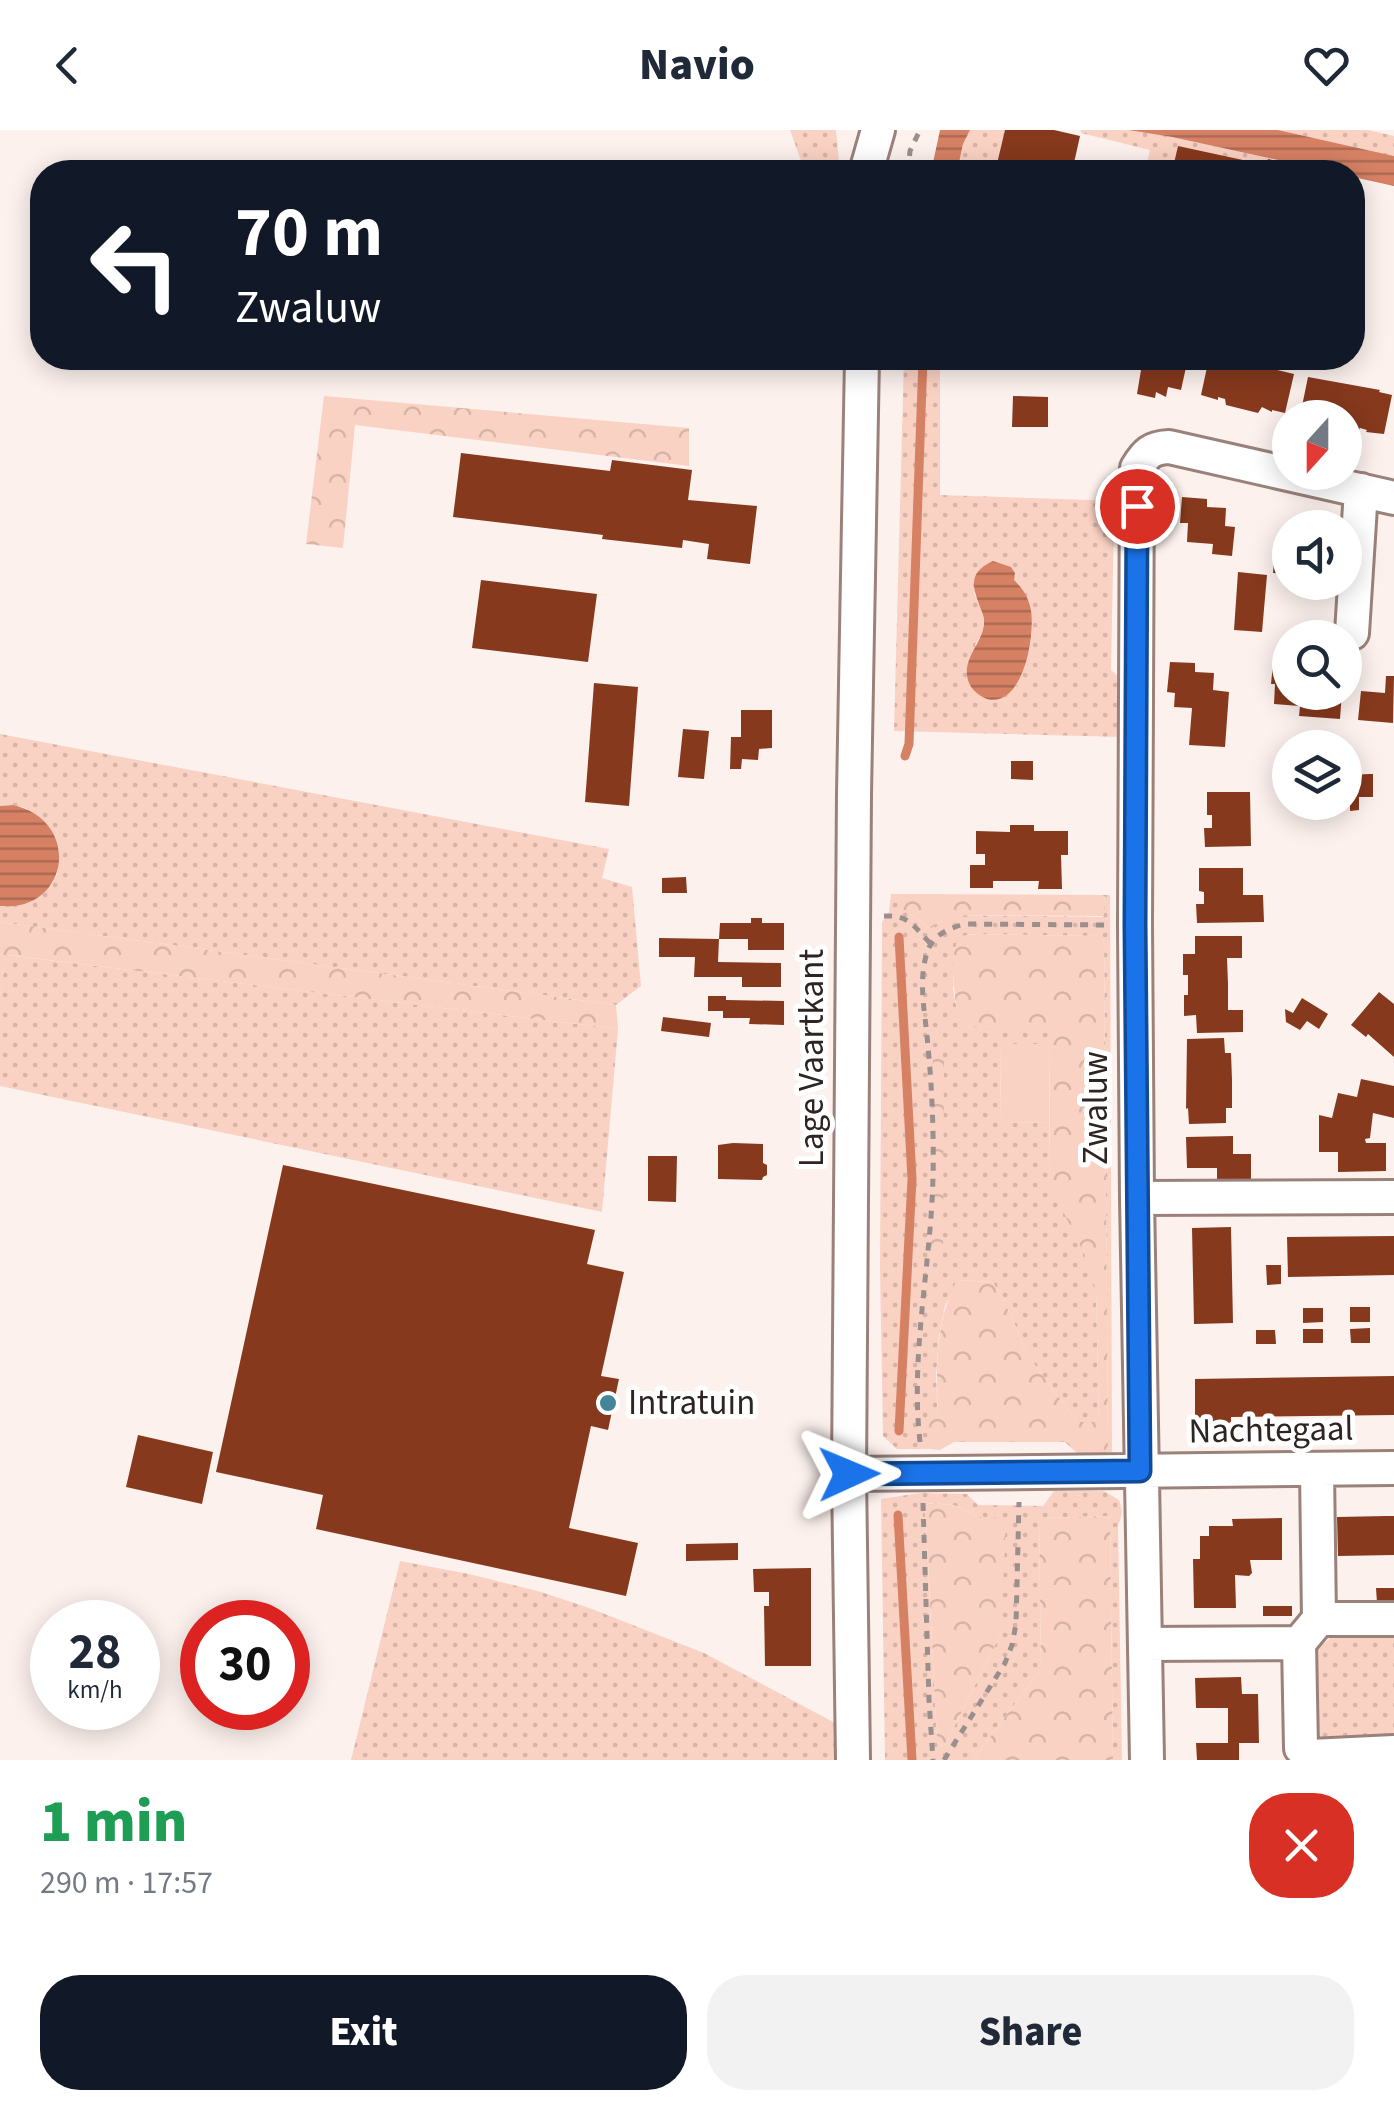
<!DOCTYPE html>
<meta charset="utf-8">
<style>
:root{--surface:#fff;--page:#f2f2f3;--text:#1f2937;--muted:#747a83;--accent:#111827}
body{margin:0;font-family:"Source Sans 3",sans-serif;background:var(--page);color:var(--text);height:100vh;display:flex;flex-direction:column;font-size:38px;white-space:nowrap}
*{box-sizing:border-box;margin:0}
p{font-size:32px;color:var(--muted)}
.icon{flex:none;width:55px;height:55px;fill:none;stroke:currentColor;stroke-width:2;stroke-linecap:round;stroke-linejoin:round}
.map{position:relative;height:1630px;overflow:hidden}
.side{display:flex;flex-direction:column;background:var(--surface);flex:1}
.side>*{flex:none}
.top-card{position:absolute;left:30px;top:30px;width:1335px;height:210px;border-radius:40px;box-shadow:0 5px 25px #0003;background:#111827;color:#fff;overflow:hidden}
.needle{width:65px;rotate:201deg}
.controls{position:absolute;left:1272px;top:270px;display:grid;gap:20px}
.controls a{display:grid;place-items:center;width:90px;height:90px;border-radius:50%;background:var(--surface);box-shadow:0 5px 25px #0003;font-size:50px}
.speed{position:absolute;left:30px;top:1470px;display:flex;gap:20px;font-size:50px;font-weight:700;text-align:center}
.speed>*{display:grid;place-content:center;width:130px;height:130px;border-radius:50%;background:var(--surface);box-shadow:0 5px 25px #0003;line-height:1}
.speed small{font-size:25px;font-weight:400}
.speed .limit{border:15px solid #d22;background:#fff;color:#111}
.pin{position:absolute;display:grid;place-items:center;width:85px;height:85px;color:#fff;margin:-42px;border:5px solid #fff;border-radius:50%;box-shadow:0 2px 10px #0007}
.me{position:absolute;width:110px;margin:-55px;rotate:89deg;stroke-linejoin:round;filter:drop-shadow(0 0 8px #0008)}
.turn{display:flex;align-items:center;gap:35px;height:210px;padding:0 40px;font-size:45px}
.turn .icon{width:130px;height:130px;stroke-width:2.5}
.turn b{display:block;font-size:70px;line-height:85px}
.round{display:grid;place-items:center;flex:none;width:105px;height:105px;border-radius:40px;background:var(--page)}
.summary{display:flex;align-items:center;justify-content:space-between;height:170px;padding:0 40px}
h1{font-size:60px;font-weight:800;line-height:75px;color:#1e9e55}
.primary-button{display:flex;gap:20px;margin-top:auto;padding:20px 40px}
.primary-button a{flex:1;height:115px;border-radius:40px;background:var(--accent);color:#fff;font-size:40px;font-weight:800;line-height:115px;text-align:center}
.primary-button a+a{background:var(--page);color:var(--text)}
header{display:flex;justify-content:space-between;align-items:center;height:130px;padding:0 40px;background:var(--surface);font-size:45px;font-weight:800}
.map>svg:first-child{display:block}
</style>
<header><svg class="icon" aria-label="back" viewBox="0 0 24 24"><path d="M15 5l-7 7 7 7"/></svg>Navio<svg class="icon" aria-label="heart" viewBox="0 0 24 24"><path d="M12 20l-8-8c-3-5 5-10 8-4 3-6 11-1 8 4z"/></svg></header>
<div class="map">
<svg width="1394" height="1630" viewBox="0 0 1394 1630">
<defs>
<pattern id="green-dots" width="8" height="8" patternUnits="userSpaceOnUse" patternTransform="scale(2.5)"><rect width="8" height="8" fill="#fad2c4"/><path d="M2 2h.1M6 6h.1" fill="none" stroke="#d7b4a8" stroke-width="1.8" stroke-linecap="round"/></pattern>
<pattern id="forest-crowns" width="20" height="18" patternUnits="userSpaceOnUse" patternTransform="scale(2.5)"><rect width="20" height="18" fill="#fad2c4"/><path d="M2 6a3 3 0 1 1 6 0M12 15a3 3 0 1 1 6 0" fill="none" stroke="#d7b4a8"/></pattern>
<pattern id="water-rules" width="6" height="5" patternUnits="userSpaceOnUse" patternTransform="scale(2.5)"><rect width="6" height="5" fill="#d68164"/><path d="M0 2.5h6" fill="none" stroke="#ae6952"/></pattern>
</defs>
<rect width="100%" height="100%" fill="#fcf1ed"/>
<path fill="url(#green-dots)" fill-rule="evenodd" d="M 790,0 L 836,0 L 840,42 L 805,42 Z
M 970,0 L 1005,0 L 995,42 L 957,42 L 963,14 Z
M 1081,0 L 1128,0 L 1172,7 L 1333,42 L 1145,42 L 1150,20 L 1081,3 Z
M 1278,0 L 1368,0 L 1394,6 L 1394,26 Z
M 904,228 L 940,228 L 940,365 L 1119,371 L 1114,384 L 1111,540 L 1123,550 L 1122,607 L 894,601 ZM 1014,450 C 1043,480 1032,523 1015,558 L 975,515 C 990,493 984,486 974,463 Z
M 0,604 L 609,719 L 602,748 L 632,757 L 641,856 L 616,875 L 0,792 L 0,776 L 4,777 L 41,765 L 51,755 L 57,744 L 59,718 L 26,678 L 13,675 L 0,676 Z
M 891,764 L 901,764 L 909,782 L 930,799 L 949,785 L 1103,787 L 1105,767 L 1102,765 L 1110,765 L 1112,1322 L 1097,1323 C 1105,1321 1107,1318 1108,1309 L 1104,811 L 1100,806 L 969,804 L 955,818 L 953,859 L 960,896 L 1050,897 L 1050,914 L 1001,914 L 1000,992 L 1049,993 L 1049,1052 L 1085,1123 L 1096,1160 L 1099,1293 L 1077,1292 L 1026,1223 L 1012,1187 L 993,1152 L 958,1150 L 945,1176 L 939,1206 L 936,1246 L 938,1285 L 928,1318 L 930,1319 L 897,1319 L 883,1306 L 880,1139 L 882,792 L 889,782 Z
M 6,825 L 618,899 L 602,1082 L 0,956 L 0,865 Z
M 1054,1361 L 1104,1361 L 1119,1370 C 1123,1380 1123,1385 1118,1395 L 1122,1630 L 1113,1630 L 1110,1389 L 1107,1386 L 1039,1388 L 1041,1539 L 973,1630 L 885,1630 L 881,1369 L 920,1363 L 967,1364 L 978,1375 L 1043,1376 ZM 928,1373 L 954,1375 L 977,1387 L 1002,1387 L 1001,1503 L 946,1613 L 942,1616 L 937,1610 L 925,1376 Z
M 400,1431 L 469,1444 L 541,1462 L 592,1479 L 704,1523 L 837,1594 L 837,1630 L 351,1630 Z
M 1394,1498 L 1394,1612 L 1309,1615 L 1307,1523 L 1326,1512 L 1335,1502 Z"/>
<path fill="url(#forest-crowns)" d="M 324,266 L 689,298 L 689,336 L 355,295 L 343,418 L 306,414 Z
M 901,764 L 1102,765 L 1105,767 L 1104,786 L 949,785 L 930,799 L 909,782 L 899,781 Z
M 0,792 L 616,875 L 618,899 L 7,825 L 0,865 Z
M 977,804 L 1101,806 L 1104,811 L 1108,1309 L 1108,1317 L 1103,1322 L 1077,1323 L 1065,1312 L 954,1312 L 940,1320 L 930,1319 L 927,1316 L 929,1289 L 938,1285 C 936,1239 935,1192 957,1150 L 993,1152 L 1012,1187 L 1026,1223 L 1077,1292 L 1099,1292 L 1096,1160 L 1084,1123 L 1049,1053 L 1050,898 L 959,896 C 957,879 946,819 961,807 C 965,804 971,805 977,804 Z
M 933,929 L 944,929 L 943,1118 L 930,1118 Z
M 925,1373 L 954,1375 L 977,1387 L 1002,1387 L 1006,1390 L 1001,1503 L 946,1613 L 942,1616 L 937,1611 Z
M 1107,1386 L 1110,1389 L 1113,1630 L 973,1630 L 1041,1539 L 1039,1388 Z"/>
<path fill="#fad2c4" d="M 1001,914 L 1050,914 L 1049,993 L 1000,992 Z"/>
<path fill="url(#water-rules)" d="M 940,0 L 970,0 L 963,14 L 957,42 L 931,42 Z
M 1128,0 L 1278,0 L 1394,26 L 1394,56 L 1353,47 L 1352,42 L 1333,42 L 1172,7 Z
M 993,431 L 1011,437 L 1015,443 L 1014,450 C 1022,458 1027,465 1030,476 C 1037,500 1024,579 987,569 C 981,567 973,561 970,555 C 956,527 993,508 982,482 C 973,459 966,443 993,431 Z
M 13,675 C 83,691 69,783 0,776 L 0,676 Z"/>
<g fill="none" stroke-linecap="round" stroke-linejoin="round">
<path stroke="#d68164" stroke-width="9" d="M 905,626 L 909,614 L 923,228
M 899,1301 L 912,1049 L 899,807
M 898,1385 L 912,1630"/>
</g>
<path fill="#86391d" d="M 1005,0 L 1054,0 L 1080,6 L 1072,42 L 995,42 Z
M 1178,16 L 1266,35 L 1268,29 L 1309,38 L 1308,42 L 1172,42 Z
M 1143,228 L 1188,228 L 1181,260 L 1168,257 L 1166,267 L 1156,262 L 1155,268 L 1137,264 Z
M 1209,228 L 1228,228 L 1294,244 L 1285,283 L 1272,280 L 1272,282 L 1262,277 L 1258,283 L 1226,275 L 1225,269 L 1218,267 L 1218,270 L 1201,265 Z
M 1308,247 L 1380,260 L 1379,262 L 1392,265 L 1384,304 L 1366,302 L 1367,300 L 1360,298 L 1356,304 L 1345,302 L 1345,288 L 1300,286 Z
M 1013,266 L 1048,267 L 1048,297 L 1012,297 Z
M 461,323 L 610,341 L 612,330 L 692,340 L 688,370 L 757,376 L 750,434 L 707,429 L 709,414 L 683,410 L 682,418 L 602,409 L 603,405 L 453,387 Z
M 1182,367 L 1207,369 L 1207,377 L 1226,378 L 1225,396 L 1235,397 L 1232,426 L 1212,424 L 1213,414 L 1187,412 L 1188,393 L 1180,393 Z
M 1286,397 L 1290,397 L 1290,444 L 1273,443 L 1275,414 L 1285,415 Z
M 1238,442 L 1267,445 L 1262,502 L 1234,500 Z
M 481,450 L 597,464 L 588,532 L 472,518 Z
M 1170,532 L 1195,533 L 1195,542 L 1214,543 L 1213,560 L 1229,562 L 1225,617 L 1189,615 L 1192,578 L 1174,577 L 1175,563 L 1167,562 Z
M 1273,534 L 1290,535 L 1290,562 L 1342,562 L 1340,589 L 1299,586 L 1300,576 L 1274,574 L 1275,554 L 1271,554 Z
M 1386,546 L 1394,546 L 1393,593 L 1358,590 L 1361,561 L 1385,563 Z
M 594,553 L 638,557 L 629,676 L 585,672 Z
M 741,580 L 772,580 L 772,618 L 759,619 L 758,630 L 742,629 L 741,639 L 730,639 L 731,607 L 741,607 Z
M 683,599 L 709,601 L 704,649 L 678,647 Z
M 1011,631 L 1033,631 L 1033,650 L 1011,649 Z
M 1369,644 L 1373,644 L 1373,667 L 1359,667 L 1359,680 L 1350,681 L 1350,645 Z
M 1207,662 L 1250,662 L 1251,716 L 1205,717 L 1204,698 L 1212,698 L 1212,685 L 1207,685 Z
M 1010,695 L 1034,695 L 1034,701 L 1068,701 L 1068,725 L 1061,725 L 1062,759 L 1038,759 L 1039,751 L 993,751 L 993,758 L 970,758 L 970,735 L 985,735 L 985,724 L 976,724 L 976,701 L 1010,702 Z
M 1199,738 L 1243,738 L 1243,765 L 1263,765 L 1264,792 L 1197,793 L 1196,774 L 1204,774 L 1204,762 L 1199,761 Z
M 686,747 L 687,763 L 662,763 L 662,748 Z
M 751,788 L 762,788 L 762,793 L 784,793 L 784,820 L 748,820 L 748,809 L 719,809 L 718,832 L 781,833 L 781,857 L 742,857 L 742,847 L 694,847 L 695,827 L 659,827 L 659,808 L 719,809 L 720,793 L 751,793 Z
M 1195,806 L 1242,806 L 1242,828 L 1227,828 L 1228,854 L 1228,880 L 1243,880 L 1243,902 L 1197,903 L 1196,885 L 1184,886 L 1184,865 L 1188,865 L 1188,845 L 1183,845 L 1183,824 L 1195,824 Z
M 1379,862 L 1394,874 L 1394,927 L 1368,904 L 1366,907 L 1351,895 Z
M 708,866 L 726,866 L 726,870 L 784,871 L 784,895 L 749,894 L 750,888 L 723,888 L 723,881 L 708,881 Z
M 1302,868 L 1328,884 L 1319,899 L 1307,891 L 1300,900 L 1286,892 L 1285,879 L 1293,883 Z
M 663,887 L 711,893 L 709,907 L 661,901 Z
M 1224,908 L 1225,923 L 1231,923 L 1232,950 L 1232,978 L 1226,978 L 1226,993 L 1189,994 L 1188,978 L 1186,979 L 1187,909 Z
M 1361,949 L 1394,956 L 1394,988 L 1373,983 L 1370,1008 L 1365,1009 L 1366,1013 L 1386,1013 L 1386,1041 L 1338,1042 L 1338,1022 L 1319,1022 L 1319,985 L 1332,988 L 1338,963 L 1357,967 Z
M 1233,1006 L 1233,1024 L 1251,1024 L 1251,1053 L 1217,1053 L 1217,1038 L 1187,1038 L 1186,1007 Z
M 733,1013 L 763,1014 L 763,1033 L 767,1035 L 767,1045 L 763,1047 L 762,1050 L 718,1049 L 718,1015 Z
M 648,1026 L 677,1026 L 676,1072 L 648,1071 Z
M 283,1035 L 595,1100 L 587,1134 L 624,1142 L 601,1246 L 619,1249 L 608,1300 L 591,1296 L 569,1398 L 638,1413 L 626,1466 L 316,1399 L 323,1365 L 216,1342 Z
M 1231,1097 L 1233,1193 L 1194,1194 L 1192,1098 Z
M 1394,1106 L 1394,1145 L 1288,1147 L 1287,1107 Z
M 1266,1135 L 1281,1135 L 1281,1154 L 1267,1155 Z
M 1350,1177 L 1370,1177 L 1370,1192 L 1350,1192 Z
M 1303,1178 L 1323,1178 L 1323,1192 L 1303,1193 Z
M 1370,1198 L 1370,1213 L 1351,1213 L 1350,1199 Z
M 1303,1199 L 1323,1199 L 1323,1213 L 1303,1213 Z
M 1256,1200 L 1275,1200 L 1276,1214 L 1256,1214 Z
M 1394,1246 L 1394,1285 L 1231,1287 L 1231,1301 L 1209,1301 L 1209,1288 L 1195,1288 L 1195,1249 Z
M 138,1305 L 213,1322 L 202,1374 L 126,1357 Z
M 1387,1386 L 1394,1386 L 1394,1425 L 1338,1426 L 1337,1387 Z
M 1282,1388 L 1282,1430 L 1250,1430 L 1252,1443 L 1249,1446 L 1235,1445 L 1236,1478 L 1194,1478 L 1193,1429 L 1200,1429 L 1200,1406 L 1209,1406 L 1209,1396 L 1233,1396 L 1232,1389 Z
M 738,1413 L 738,1430 L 686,1431 L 686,1414 Z
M 811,1438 L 811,1536 L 765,1536 L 764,1476 L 769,1476 L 769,1462 L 754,1462 L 753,1439 Z
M 1376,1458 L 1394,1458 L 1394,1472 L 1377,1473 Z
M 1263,1476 L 1292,1476 L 1292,1486 L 1263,1486 Z
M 1241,1547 L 1242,1564 L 1258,1564 L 1259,1613 L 1239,1613 L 1239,1630 L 1197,1630 L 1196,1613 L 1228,1613 L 1228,1578 L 1196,1578 L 1195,1548 Z"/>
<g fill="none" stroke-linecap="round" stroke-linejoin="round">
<defs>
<path id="minor" d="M 866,42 L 878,0
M 1352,503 L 1361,360
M 1137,1068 L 1394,1067
M 849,1344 L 1394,1338
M 1319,1489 L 1394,1489
M 1299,1513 L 1301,1618 L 1311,1626 L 1394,1622
M 1146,1514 L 1299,1513 L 1319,1489 L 1317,1340
M 853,1630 L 849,1344 L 854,664 L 862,228
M 1147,1630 L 1137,1068 L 1135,795 L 1137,338 C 1146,323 1151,318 1169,317 L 1394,368"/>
</defs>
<use href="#minor" stroke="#9a827a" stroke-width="38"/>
<path stroke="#9a8f8c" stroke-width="5" stroke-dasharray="8 8" stroke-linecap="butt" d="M 908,42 L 910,21 L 920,0
M 884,786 C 910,785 913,796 930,813
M 920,1312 C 910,1225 931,1135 933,1047 C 934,1007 932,957 928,917 C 926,887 918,856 926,826 C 931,806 945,800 964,794 L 1106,795
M 923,1373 L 929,1571 L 933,1630
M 944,1630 L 1005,1533 L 1012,1515 L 1016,1494 L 1019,1372"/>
<use href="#minor" stroke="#fff" stroke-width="32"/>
</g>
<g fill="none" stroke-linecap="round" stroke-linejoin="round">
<defs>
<path id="route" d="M 849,1344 L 1140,1341 L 1135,795 L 1137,376"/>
</defs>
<use href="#route" stroke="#114b97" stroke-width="25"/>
<use href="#route" stroke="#1a73e8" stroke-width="18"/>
</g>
<circle fill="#448598" stroke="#fff" stroke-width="4" cx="608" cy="1273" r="10"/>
<g text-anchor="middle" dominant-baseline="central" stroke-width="10" stroke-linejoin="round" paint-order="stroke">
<g font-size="35" fill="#2e2421" stroke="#fff">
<text transform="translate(812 928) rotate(-90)">Lage Vaartkant</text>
<text transform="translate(1096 978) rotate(-90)">Zwaluw</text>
<text transform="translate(1271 1300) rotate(-1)">Nachtegaal</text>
</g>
<g font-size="35" fill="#2e2421" stroke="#fff" text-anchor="start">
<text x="628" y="1273">Intratuin</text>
</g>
</g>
</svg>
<div class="controls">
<a><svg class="needle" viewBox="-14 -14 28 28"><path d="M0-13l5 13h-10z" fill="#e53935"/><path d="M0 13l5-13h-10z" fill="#747a83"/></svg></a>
<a><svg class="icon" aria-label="sound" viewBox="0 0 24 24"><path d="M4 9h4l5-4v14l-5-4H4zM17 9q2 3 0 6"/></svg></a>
<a><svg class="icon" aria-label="search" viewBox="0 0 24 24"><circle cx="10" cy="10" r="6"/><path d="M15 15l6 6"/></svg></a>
<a><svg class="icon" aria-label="layers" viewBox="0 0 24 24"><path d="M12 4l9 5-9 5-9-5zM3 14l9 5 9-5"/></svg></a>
</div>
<div class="speed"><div>28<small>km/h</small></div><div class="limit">30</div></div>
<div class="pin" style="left:1137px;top:376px;background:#d93025"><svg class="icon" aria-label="arrive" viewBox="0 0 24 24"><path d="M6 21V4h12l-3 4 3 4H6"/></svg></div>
<svg class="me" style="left:849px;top:1344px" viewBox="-20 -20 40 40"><path d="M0-17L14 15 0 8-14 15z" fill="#1a73e8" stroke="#fff" stroke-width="4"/></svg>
<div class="top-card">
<div class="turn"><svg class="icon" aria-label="left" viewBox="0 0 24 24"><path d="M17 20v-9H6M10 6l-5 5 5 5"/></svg><div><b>70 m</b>Zwaluw</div></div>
</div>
</div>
<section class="side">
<div class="summary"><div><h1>1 min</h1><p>290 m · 17:57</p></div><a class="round" style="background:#d93025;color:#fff"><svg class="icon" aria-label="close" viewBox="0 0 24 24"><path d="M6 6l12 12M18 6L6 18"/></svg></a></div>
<div class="primary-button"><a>Exit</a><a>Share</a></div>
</section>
